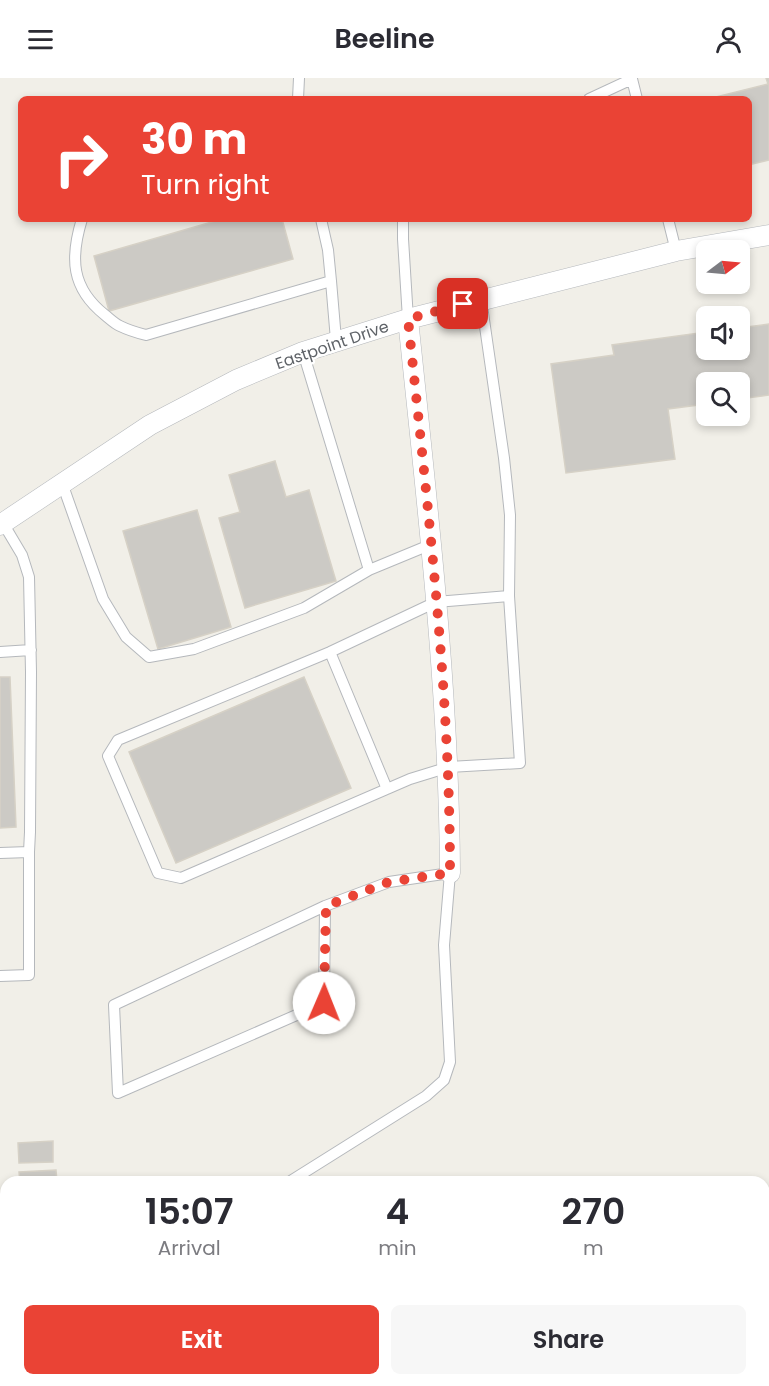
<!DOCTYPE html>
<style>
:root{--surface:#fff;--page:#f7f7f7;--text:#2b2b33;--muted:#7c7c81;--accent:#ea4335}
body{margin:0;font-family:Poppins,sans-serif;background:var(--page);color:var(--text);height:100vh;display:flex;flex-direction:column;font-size:22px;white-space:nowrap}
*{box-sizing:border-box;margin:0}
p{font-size:20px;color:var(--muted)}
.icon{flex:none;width:33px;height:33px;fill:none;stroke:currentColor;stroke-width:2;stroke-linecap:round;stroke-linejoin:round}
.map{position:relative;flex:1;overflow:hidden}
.details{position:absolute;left:0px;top:1098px;width:770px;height:210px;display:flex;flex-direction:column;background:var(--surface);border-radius:18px 18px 0 0;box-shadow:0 3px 9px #0003}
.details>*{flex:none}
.guide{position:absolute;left:18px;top:18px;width:734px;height:126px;border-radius:9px;box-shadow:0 3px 9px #0003;background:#ea4335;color:#fff;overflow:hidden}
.needle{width:39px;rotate:74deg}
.controls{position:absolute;left:696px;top:162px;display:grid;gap:12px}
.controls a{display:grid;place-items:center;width:54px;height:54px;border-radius:9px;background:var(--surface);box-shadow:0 3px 9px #0003;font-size:30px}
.pin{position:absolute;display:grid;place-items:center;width:51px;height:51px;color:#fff;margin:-26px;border-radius:12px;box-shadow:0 3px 9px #0006}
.me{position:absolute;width:66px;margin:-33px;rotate:1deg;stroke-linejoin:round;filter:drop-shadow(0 0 4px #0008)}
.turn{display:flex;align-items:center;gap:21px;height:126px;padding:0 24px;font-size:27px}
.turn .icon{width:78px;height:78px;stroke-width:2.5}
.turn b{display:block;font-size:42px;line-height:51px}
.eta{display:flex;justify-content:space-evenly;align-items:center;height:102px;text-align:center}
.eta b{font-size:36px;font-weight:600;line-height:42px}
.button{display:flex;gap:12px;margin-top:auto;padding:12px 24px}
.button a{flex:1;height:69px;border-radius:9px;background:var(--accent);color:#fff;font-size:24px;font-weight:600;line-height:69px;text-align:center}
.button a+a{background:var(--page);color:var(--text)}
header{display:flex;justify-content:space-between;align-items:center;height:78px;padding:0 24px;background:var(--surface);font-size:27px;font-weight:600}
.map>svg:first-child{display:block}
</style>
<header><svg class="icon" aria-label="menu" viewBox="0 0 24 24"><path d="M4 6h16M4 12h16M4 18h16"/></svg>Beeline<svg class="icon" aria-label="person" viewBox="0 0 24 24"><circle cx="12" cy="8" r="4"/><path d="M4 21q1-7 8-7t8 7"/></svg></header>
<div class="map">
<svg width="769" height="1308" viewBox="0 0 769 1308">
<rect width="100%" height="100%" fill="#f1efe8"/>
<path fill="#cccac5" stroke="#d6d1c6" stroke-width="1.5" d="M 766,0 L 769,0 L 769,82 L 748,87 L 748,21 L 708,21 L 768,6 Z
M 222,141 L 282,141 L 293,181 L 109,233 L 94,178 Z
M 769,246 L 769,317 L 740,321 L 740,304 L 706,304 L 706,326 L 668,331 L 675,381 L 566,395 L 551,286 L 614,277 L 612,267 L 706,254 L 706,272 L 740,272 L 740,250 Z
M 275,383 L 286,419 L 309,412 L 336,503 L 245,530 L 219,440 L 240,434 L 229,397 Z
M 197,432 L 231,549 L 158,571 L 123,453 Z
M 0,599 L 10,599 L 16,749 L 0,750 Z
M 304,599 L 351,710 L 176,785 L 129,674 Z
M 53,1063 L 53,1084 L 19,1085 L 18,1065 Z
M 56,1092 L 57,1104 L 20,1104 L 19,1094 Z"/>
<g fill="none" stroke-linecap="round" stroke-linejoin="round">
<defs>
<path id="service" d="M 298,21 L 299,0
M 589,21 L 632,1 L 637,21
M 82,141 C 70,180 71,210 105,237 C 110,241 115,246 120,248 C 128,252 138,255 146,257 L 331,203 L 328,172 L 321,141
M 403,141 L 403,161 L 408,241
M 668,141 L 676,173
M 331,203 L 336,262
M 481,221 L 504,380 L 510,437 L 509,518 L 520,685 L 449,689 L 410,701 L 181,800 L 158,795 L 108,678 L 118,662 L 330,574 L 436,524 L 509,518
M 303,274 L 369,492
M 62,405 L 103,521 L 126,559 L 149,579 L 194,571 L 304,530 L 369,492 L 432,466
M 0,574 L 31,572
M 330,574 L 387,711
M 0,775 L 29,774 L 30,754 L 31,594 L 29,499 L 22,477 L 3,445
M 0,898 L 29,897 L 29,774
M 289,1104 L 426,1018 L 444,1002 L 450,984 L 444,867 L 450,795 L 389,804 L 325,828 L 114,927 L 118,1015 L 324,925 L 325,828
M 0,1296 L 6,1292
M 73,1302 L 76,1308"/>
<path id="minor" d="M 408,241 C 427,425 449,610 450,795
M 0,447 L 150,347 L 236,302 L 303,274 L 408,241 L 676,173 L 769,157"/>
</defs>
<use href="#service" stroke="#b5b8bc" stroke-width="12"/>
<use href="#minor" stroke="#b5b8bc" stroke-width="21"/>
<use href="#service" stroke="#fff" stroke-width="10"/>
<use href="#minor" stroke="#fff" stroke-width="20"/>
</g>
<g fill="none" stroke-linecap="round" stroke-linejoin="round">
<path stroke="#ea4335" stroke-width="10" stroke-dasharray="0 18" d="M 324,925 L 326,828 L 389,804 L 450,795 C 450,610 427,425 408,241 L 463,226"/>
</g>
<g text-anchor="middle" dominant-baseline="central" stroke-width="4.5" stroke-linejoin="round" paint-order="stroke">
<g font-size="16" fill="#5f6368" stroke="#fff">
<text transform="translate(332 267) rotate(-19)">Eastpoint Drive</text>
</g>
</g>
</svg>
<div class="controls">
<a><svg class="needle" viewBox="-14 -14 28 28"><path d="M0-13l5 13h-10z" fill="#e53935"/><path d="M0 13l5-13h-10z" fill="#7c7c81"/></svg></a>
<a><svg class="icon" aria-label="sound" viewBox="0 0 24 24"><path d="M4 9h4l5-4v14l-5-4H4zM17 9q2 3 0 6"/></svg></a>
<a><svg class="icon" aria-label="search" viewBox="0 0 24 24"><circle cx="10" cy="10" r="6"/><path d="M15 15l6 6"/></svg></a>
</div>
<div class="pin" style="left:463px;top:226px;background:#d93025"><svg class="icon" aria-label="arrive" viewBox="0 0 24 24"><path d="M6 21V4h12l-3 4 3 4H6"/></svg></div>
<svg class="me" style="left:324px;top:925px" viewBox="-20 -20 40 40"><circle r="19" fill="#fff"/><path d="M0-13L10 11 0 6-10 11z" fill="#ea4335"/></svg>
<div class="guide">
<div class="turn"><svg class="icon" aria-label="right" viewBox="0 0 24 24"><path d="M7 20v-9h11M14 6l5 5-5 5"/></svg><div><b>30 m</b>Turn right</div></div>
</div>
<section class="details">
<div class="eta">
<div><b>15:07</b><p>Arrival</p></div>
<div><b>4</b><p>min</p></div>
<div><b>270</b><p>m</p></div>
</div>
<div class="button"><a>Exit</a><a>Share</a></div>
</section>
</div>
